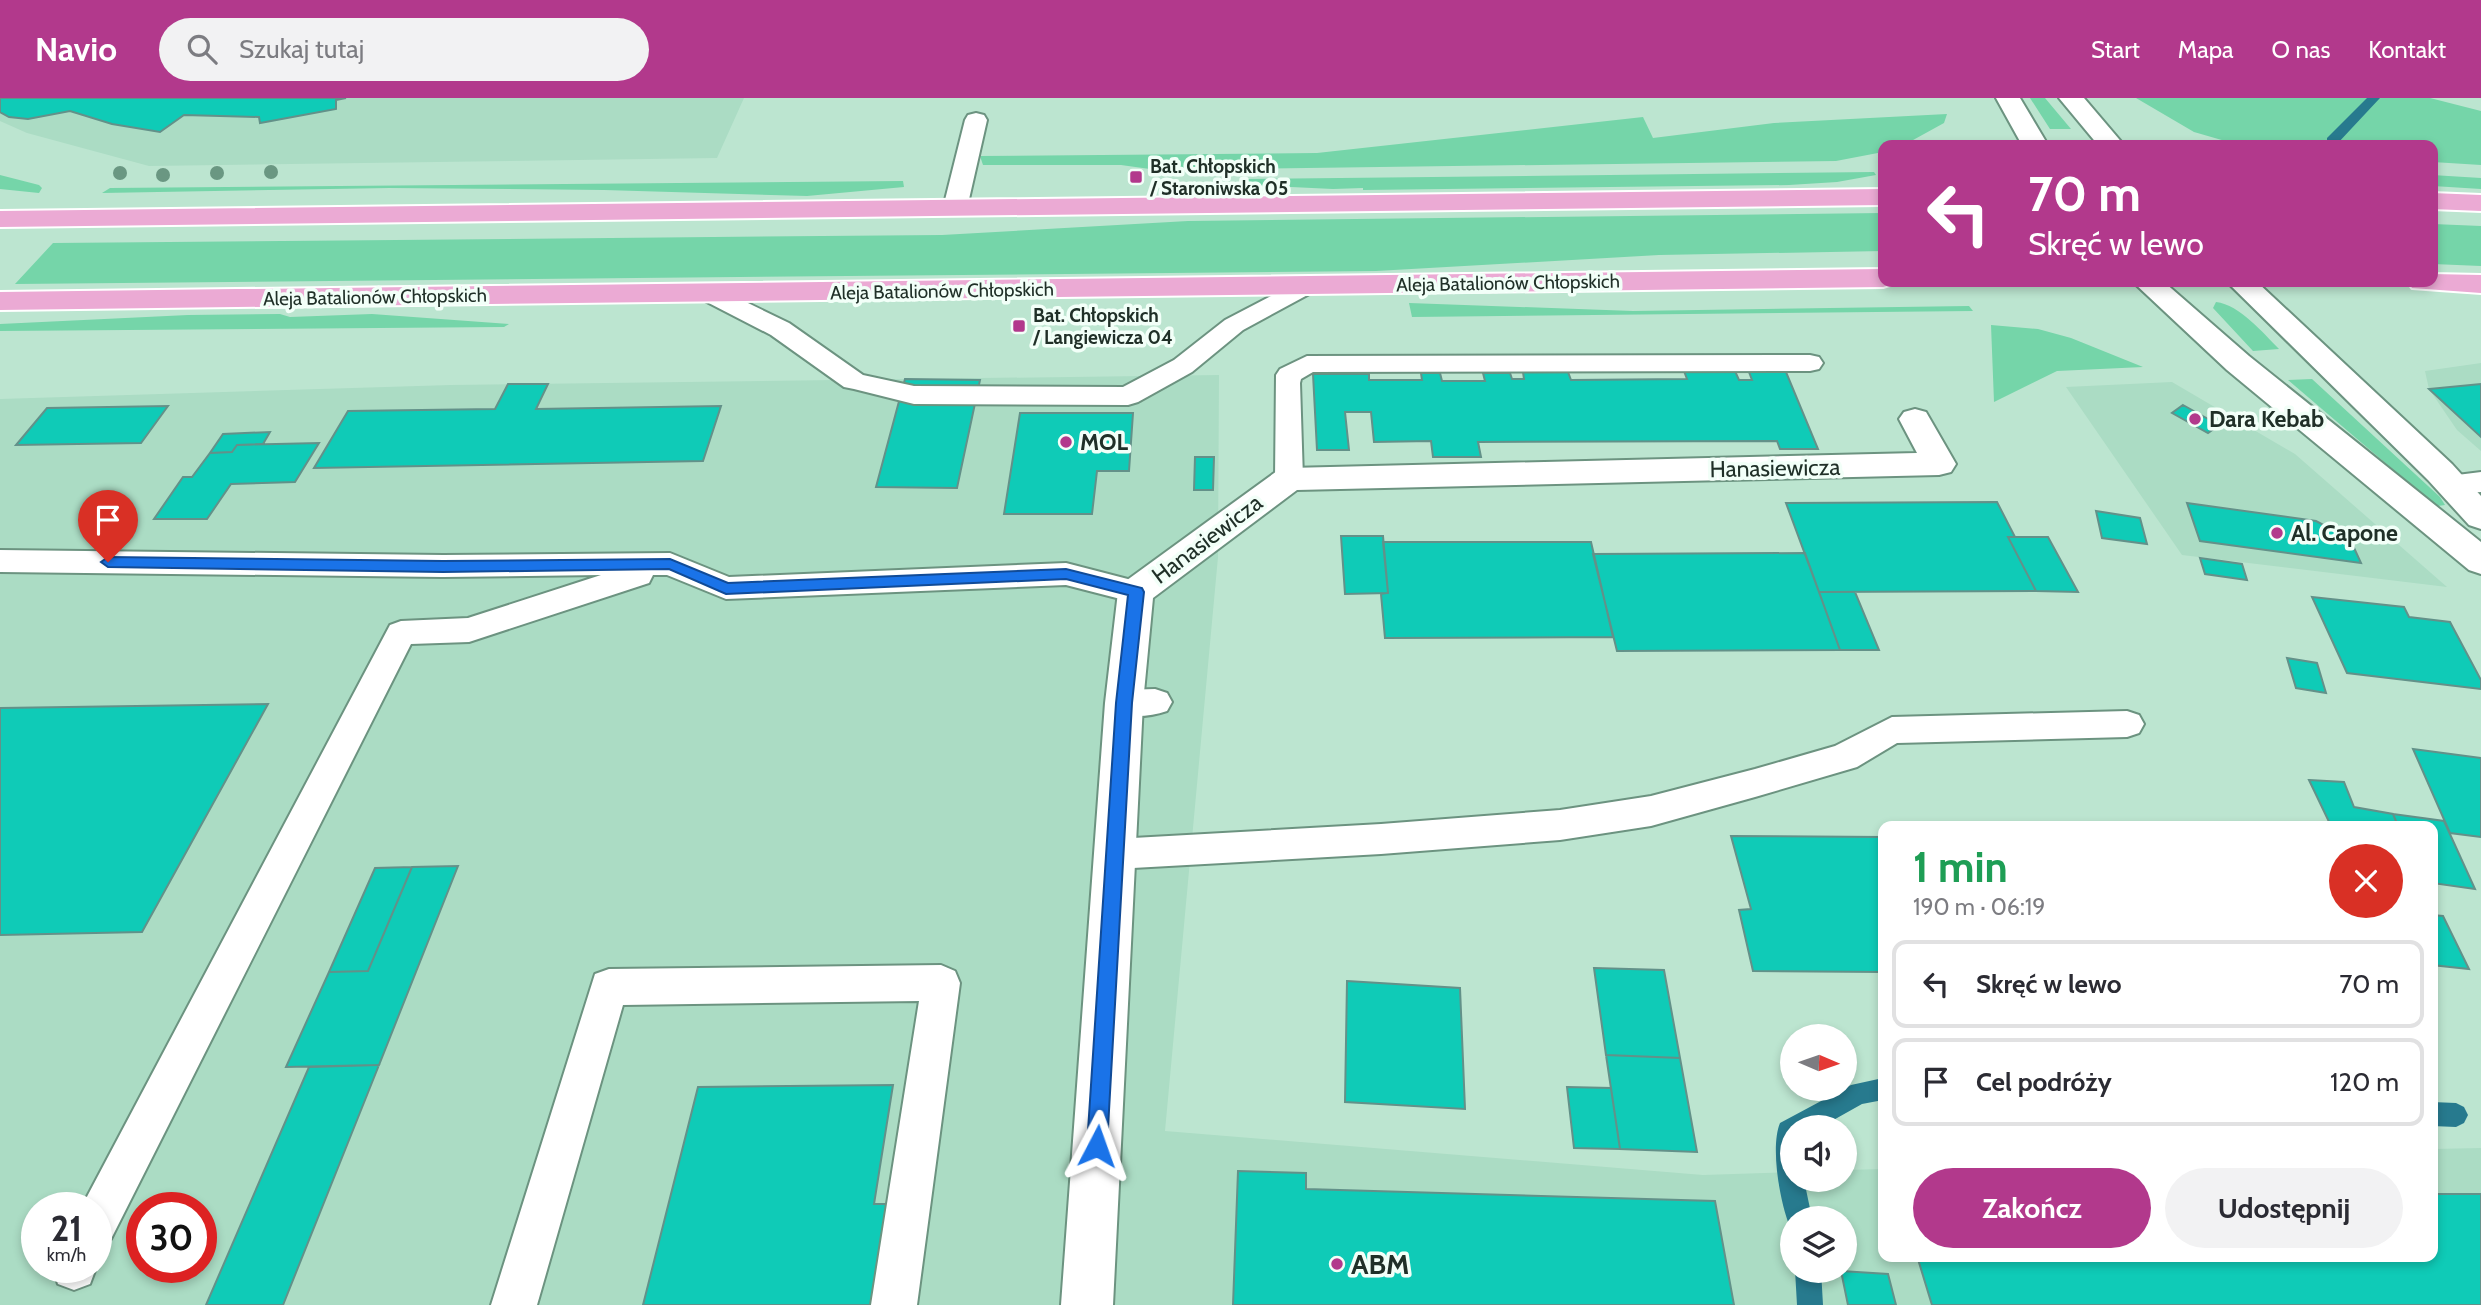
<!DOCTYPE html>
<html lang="pl">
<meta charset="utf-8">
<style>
:root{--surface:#fff;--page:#f2f2f3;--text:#2b2b33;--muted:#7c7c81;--line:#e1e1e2;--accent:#b2398c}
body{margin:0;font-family:Cabin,sans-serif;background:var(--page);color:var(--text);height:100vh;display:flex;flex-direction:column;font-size:26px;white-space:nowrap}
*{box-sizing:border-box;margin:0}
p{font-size:23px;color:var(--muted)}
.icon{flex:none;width:38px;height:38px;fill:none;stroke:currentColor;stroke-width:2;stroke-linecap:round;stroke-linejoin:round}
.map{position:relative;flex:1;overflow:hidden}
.sheet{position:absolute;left:1878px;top:723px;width:560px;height:441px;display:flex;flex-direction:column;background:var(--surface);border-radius:14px;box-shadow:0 4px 10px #0003}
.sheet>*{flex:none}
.guide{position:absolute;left:1878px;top:42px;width:560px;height:147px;border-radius:14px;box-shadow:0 4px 10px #0003;background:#b2398c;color:#fff;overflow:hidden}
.needle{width:46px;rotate:92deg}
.controls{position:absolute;left:1780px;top:926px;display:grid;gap:14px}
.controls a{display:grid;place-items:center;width:77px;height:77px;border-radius:50%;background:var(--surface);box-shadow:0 4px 10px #0003;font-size:35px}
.speed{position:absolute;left:21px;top:1094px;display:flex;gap:14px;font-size:35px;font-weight:700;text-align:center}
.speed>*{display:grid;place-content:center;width:91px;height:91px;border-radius:50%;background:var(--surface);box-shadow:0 4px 10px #0003;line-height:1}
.speed small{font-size:18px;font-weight:400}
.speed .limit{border:10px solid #d22;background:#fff;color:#111}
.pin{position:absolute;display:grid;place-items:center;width:60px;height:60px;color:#fff;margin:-72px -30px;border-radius:50% 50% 50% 0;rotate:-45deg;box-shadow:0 0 7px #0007}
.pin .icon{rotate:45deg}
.me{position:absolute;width:77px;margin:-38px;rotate:4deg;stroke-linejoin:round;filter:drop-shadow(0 0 5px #0008)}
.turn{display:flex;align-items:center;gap:24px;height:147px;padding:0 35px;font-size:32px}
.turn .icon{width:91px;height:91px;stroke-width:2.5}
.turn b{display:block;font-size:49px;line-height:60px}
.round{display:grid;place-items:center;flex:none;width:74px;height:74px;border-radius:37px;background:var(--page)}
.headline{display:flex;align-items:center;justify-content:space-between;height:119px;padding:0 35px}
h1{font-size:42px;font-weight:700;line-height:52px;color:#1e9e55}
.button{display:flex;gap:14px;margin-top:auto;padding:14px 35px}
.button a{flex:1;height:80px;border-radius:42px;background:var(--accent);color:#fff;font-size:28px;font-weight:700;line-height:80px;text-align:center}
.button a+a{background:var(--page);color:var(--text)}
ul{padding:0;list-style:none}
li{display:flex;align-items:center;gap:21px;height:88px;margin:0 14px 10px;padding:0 21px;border:4px solid var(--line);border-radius:14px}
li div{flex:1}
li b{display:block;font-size:26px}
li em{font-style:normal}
header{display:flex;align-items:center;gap:42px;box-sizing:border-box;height:98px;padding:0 35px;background:var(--accent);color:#fff}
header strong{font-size:33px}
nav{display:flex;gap:38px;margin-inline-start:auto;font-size:24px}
.search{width:490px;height:63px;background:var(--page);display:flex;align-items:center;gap:18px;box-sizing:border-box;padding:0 24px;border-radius:38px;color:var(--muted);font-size:26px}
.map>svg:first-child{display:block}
</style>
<header>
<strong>Navio</strong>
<div class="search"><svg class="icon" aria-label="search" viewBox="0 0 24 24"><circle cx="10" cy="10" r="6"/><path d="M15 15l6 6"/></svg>Szukaj tutaj</div>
<nav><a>Start</a><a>Mapa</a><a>O nas</a><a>Kontakt</a></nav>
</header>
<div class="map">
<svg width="2481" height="1207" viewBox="0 0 2481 1207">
<rect width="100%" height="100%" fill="#bce5d0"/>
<path fill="#abdcc4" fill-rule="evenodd" d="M 0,0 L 744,0 L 717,60 L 149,68 L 27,35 L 0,23 Z
M 2481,265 L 2481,353 L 2457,332 L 2429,291 L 2425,273 Z
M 1219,277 L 1218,459 L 1165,1033 L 1703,1077 L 1792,1074 L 1792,1082 L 1844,1082 L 1845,1072 L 1883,1071 L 1883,1158 L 2432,1158 L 2433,1051 L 2481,1050 L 2481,1207 L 0,1207 L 0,301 L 451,287 ZM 37,1110 L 96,1110 L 96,1169 L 37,1169 ZM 142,1110 L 201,1110 L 201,1169 L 142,1169 ZM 1792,1120 L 1844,1120 L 1844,1172 L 1792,1172 Z
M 2172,284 L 2295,356 L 2447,489 L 2182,457 L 2066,289 Z"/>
<path fill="#75d5a9" d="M 2030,0 L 2045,0 L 2071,31 L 2050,31 Z
M 2136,0 L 2430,0 L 2481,13 L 2481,67 L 2433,64 L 2432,47 L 2239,47 L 2194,34 Z
M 1947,16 L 1944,25 L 1904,47 L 1883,47 L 1883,54 L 1836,63 L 1157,72 L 1121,67 L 983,67 L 980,58 L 1317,55 L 1643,19 L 1653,40 L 1774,25 Z
M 1874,74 L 1876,77 L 1837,84 L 1789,87 L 1363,92 L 1363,90 L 1333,91 L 1247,87 L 1247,81 Z
M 0,77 L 39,87 L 42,90 L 39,95 L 0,91 Z
M 2432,77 L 2481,80 L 2481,91 L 2433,88 Z
M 903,83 L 904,89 L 807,98 L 604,92 L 390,90 L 102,95 L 110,90 Z
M 1883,115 L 1883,153 L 1659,157 L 1376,173 L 15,186 L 53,145 L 942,137 L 1188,123 Z
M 2433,126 L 2481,128 L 2481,168 L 2433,166 Z
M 2216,204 C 2240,207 2263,235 2279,251 L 2253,253 L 2213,210 Z
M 1409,205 L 1633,213 L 1969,208 L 1973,213 L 1412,219 Z
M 280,216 L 290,219 L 372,216 L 509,226 L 504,229 L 0,233 L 0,226 L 188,217 Z
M 1991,227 L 2038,231 L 2071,240 L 2143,269 L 2057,273 L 1994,304 Z
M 2312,281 L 2440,399 L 2445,407 L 2438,408 L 2431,404 L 2288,282 Z"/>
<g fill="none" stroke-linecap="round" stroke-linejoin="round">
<path fill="#277a8e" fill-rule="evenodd" d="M 2367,0 L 2380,0 L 2337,46 L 2327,46 L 2327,40 Z
M 1883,980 L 1883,1002 L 1862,1006 L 1821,1029 L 1792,1029 L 1792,1082 L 1804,1082 L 1812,1120 L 1792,1120 L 1790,1129 C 1780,1105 1770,1049 1780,1025 L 1851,987 Z
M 2432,1004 L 2456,1005 L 2464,1009 L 2468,1017 L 2464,1025 L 2456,1029 L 2432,1028 Z
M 1795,1172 L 1821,1172 L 1823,1207 L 1797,1207 Z"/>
</g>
<path fill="#0fcbb7" stroke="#639189" stroke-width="2" d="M 0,0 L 346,0 L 336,2 L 336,11 L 260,25 L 259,19 L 184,17 L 160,34 L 112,26 L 70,13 L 28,21 L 9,19 L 0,14 Z
M 1684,273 L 1735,273 L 1739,282 L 1752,282 L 1749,274 L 1786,274 L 1818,351 L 1780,351 L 1777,343 L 1478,344 L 1481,359 L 1433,359 L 1431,343 L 1374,344 L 1371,314 L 1345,314 L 1349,352 L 1317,352 L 1313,276 L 1369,276 L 1369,282 L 1422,282 L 1421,275 L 1440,275 L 1442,283 L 1485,283 L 1483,275 L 1510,275 L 1512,281 L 1524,281 L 1523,274 L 1568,274 L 1571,282 L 1687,281 Z
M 905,281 L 980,282 L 957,390 L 876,389 Z
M 508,286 L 548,286 L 536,311 L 721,308 L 703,363 L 314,370 L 348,313 L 495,311 Z
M 2481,286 L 2481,339 L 2429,291 Z
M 2183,307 L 2219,327 L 2208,335 L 2172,315 Z
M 168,308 L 141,345 L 16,347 L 47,310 Z
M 1020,315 L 1133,315 L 1129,373 L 1097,373 L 1092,416 L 1004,416 Z
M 270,334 L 263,346 L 237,347 L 232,354 L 210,355 L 223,336 Z
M 319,345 L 295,384 L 231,386 L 207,421 L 154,421 L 183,379 L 192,379 L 210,355 L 232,354 L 237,347 Z
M 1195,359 L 1214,359 L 1213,392 L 1194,392 Z
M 1997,404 L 2015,439 L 2008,439 L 2036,493 L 1819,494 L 1786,405 Z
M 2187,405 L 2316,423 L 2350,441 L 2361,465 L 2200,443 Z
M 2096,413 L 2140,420 L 2147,446 L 2102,440 Z
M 1341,438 L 1383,438 L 1388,495 L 1345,496 Z
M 2008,439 L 2048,439 L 2078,494 L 2036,493 Z
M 1383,444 L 1591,444 L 1613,539 L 1385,540 L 1381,496 L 1388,495 Z
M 1805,455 L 1840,552 L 1617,553 L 1593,456 Z
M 2200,460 L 2242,466 L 2247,482 L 2205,476 Z
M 1819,494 L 1855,494 L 1879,552 L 1840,552 Z
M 2312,499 L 2404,509 L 2409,519 L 2450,524 L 2481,582 L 2481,591 L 2347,575 Z
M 2287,560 L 2317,565 L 2326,595 L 2296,590 Z
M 268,606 L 142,834 L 0,837 L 0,610 Z
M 2413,651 L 2481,660 L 2481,739 L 2450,735 Z
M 2309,682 L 2344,684 L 2354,709 L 2393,716 L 2398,728 L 2331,728 Z
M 2393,716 L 2444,723 L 2475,791 L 2432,785 L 2432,728 L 2398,728 Z
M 1731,738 L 1883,739 L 1883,874 L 1753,873 L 1739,812 L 1751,811 Z
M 458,768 L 379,967 L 286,969 L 329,874 L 368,873 L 412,769 Z
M 412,769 L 368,873 L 329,874 L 375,770 Z
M 2432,817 L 2443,818 L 2469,871 L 2432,867 Z
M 1594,870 L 1664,872 L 1680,960 L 1606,957 Z
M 1347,883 L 1460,890 L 1465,1011 L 1345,1004 Z
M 1606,957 L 1680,960 L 1697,1054 L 1620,1051 Z
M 379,967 L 283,1207 L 206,1207 L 309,969 Z
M 893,987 L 874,1106 L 901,1106 L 886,1207 L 643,1207 L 698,989 Z
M 1567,989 L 1611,990 L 1620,1051 L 1574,1050 Z
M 1238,1073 L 1306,1075 L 1306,1091 L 1715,1103 L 1734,1207 L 1233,1207 Z
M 2432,1096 L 2481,1096 L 2481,1207 L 1932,1207 L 1917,1158 L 2432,1158 Z
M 1841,1173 L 1888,1176 L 1896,1207 L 1848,1207 Z"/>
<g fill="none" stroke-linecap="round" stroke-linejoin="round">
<defs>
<path id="service" d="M 976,15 L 984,17 L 987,22 L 967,110 L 963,115 L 947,115 L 943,110 L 965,22 L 968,17 Z
M 1304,181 L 1313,184 L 1317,189 L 1313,194 L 1243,232 L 1192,274 L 1138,304 L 1128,307 L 914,306 L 854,291 L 844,289 L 771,237 L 701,201 L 697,196 L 701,191 L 710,188 L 719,191 L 789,225 L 863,277 L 914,288 L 1123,289 L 1174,262 L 1225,222 Z
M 1810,257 L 1819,259 L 1823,265 L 1819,271 L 1810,273 L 1313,274 L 1301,281 L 1300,285 L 1303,381 L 1299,388 L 1289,391 L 1279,388 L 1275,381 L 1276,277 L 1280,271 L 1307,258 Z
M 2481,374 L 2481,394 L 2451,396 L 2441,393 L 2437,386 L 2441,379 Z
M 0,452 L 443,457 L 670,455 L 729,479 L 1066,465 L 1147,486 L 1152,494 L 1147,502 L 1136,505 L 1066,487 L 726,501 L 667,477 L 653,477 L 649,485 L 469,544 L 411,546 L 111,1141 L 96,1148 L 96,1110 L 81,1110 L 390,527 L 401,523 L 468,520 L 601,477 L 443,479 L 0,474 Z
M 1155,591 L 1167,595 L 1172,604 L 1167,613 C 1149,619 1130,620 1112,614 L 1107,605 L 1112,596 L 1124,592 Z
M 2127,613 L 2139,617 L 2144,626 L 2139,635 L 2127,639 L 1897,645 L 1857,669 L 1755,699 L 1651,728 L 1560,742 L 1381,756 L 1115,771 L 1102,767 L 1097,756 L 1102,745 L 1115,741 L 1381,726 L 1560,712 L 1651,698 L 1755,671 L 1835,648 L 1892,619 Z
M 941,867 L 955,873 L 960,885 L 917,1207 L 871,1207 L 919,903 L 623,907 L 537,1207 L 491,1207 L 595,876 L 609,871 Z
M 52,1169 L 96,1169 L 96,1170 L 90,1186 L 74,1192 L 58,1186 Z"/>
<path id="minor" d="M 1915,311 L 1926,314 L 1956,366 L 1951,374 L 1939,377 L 1297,392 L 1153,500 L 1143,605 L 1113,1207 L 1061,1207 L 1105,605 L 1118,494 L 1123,485 L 1277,373 L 1289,370 L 1917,355 L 1899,321 L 1904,314 Z"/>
<path id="tertiary" d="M 1996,0 L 2020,0 L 2048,47 L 2022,47 Z
M 2059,0 L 2084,0 L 2124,47 L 2098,47 Z
M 2133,184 L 2164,184 L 2249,258 L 2481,444 L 2481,476 L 2469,472 L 2227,272 Z
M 2227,184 L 2257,184 L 2452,366 L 2481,398 L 2481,431 L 2469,427 L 2428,382 Z"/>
<path id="primary" d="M 1883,91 L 1883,107 L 0,129 L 0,113 Z
M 2432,95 L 2481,97 L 2481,113 L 2432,111 Z
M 1883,171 L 1883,184 L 1895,184 L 1893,186 L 1883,189 L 0,212 L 0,194 Z
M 2432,176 L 2481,177 L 2481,195 L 2412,190 L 2408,184 L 2432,184 Z"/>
</defs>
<use href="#service" stroke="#6c9380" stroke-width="4"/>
<use href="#minor" stroke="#6c9380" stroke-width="4"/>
<use href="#tertiary" stroke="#6c9380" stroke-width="4"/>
<use href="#primary" stroke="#fff" stroke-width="4"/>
<use href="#service" fill="#fff" fill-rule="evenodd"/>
<use href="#minor" fill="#fff" fill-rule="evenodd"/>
<use href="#tertiary" fill="#fff" fill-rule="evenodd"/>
<use href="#primary" fill="#ebaad4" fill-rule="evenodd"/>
</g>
<g fill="#6a9782">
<circle cx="271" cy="74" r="7"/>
<circle cx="120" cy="75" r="7"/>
<circle cx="217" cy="75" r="7"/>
<circle cx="163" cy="77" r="7"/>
</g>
<path fill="#1a73e8" stroke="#114b97" stroke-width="2" d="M 108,459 L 443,463 L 670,461 L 728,485 L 1066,471 L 1142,490 L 1144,494 L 1132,605 L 1107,1048 L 1104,1055 L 1097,1058 L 1090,1055 L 1087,1048 L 1116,605 L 1128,497 L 1066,481 L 726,496 L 669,471 L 443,474 L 108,469 L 101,464 Z"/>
<g fill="#b2398c" stroke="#f2fff8" stroke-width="2.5">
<rect x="1129" y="72" width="14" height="14" rx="3.5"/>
<rect x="1012" y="221" width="14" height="14" rx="3.5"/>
<circle cx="2195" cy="321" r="7"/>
<circle cx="1066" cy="344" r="7"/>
<circle cx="2277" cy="435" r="7"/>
<circle cx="1337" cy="1166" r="7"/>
</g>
<g text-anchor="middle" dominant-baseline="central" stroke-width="7" stroke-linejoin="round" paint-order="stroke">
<g font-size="19" font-weight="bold" fill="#203028" stroke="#f2fff8" text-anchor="start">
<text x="1150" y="68">Bat. Chłopskich<tspan x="1150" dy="22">/ Staroniwska 05</tspan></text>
<text x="1033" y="217">Bat. Chłopskich<tspan x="1033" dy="22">/ Langiewicza 04</tspan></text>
</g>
<g font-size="19" fill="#203028" stroke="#f2fff8">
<text transform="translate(1508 185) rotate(-1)">Aleja Batalionów Chłopskich</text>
<text transform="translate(942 193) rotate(-1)">Aleja Batalionów Chłopskich</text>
<text transform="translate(375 199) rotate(-1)">Aleja Batalionów Chłopskich</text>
</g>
<g font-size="23" font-weight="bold" fill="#203028" stroke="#f2fff8" text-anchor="start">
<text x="2209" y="321">Dara Kebab</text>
<text x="1080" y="344">MOL</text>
<text x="2291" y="435">Al. Capone</text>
</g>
<g font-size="23" fill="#203028" stroke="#f2fff8">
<text transform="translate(1775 370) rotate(-1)">Hanasiewicza</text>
<text transform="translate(1207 441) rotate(-37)">Hanasiewicza</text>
</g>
<g font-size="28" font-weight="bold" fill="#203028" stroke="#f2fff8" text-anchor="start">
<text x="1351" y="1166">ABM</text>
</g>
</g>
</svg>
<div class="controls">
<a><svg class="needle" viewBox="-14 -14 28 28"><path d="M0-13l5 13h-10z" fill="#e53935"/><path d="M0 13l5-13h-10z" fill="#7c7c81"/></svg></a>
<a><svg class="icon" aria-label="sound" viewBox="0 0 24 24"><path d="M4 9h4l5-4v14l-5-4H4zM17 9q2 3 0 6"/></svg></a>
<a><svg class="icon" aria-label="layers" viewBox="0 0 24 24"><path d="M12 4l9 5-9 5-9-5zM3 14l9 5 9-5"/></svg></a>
</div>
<div class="speed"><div>21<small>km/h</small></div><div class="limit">30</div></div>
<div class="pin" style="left:108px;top:464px;background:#d93025"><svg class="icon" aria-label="arrive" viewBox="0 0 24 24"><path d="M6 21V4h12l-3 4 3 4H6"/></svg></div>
<svg class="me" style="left:1097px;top:1048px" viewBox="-20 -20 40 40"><path d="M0-17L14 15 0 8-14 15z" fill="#1a73e8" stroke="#fff" stroke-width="4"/></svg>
<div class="guide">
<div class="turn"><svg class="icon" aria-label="left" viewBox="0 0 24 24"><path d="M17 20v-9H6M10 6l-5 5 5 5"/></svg><div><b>70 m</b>Skręć w lewo</div></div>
</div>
<section class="sheet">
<div class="headline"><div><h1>1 min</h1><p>190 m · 06:19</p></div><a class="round" style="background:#d93025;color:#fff"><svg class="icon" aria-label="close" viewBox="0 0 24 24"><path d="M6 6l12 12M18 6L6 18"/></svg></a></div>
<ul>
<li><svg class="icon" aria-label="left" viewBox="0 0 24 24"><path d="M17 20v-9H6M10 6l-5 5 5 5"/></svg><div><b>Skręć w lewo</b></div><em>70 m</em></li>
<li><svg class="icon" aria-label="arrive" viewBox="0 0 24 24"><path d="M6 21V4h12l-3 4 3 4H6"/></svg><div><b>Cel podróży</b></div><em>120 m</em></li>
</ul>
<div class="button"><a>Zakończ</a><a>Udostępnij</a></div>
</section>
</div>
